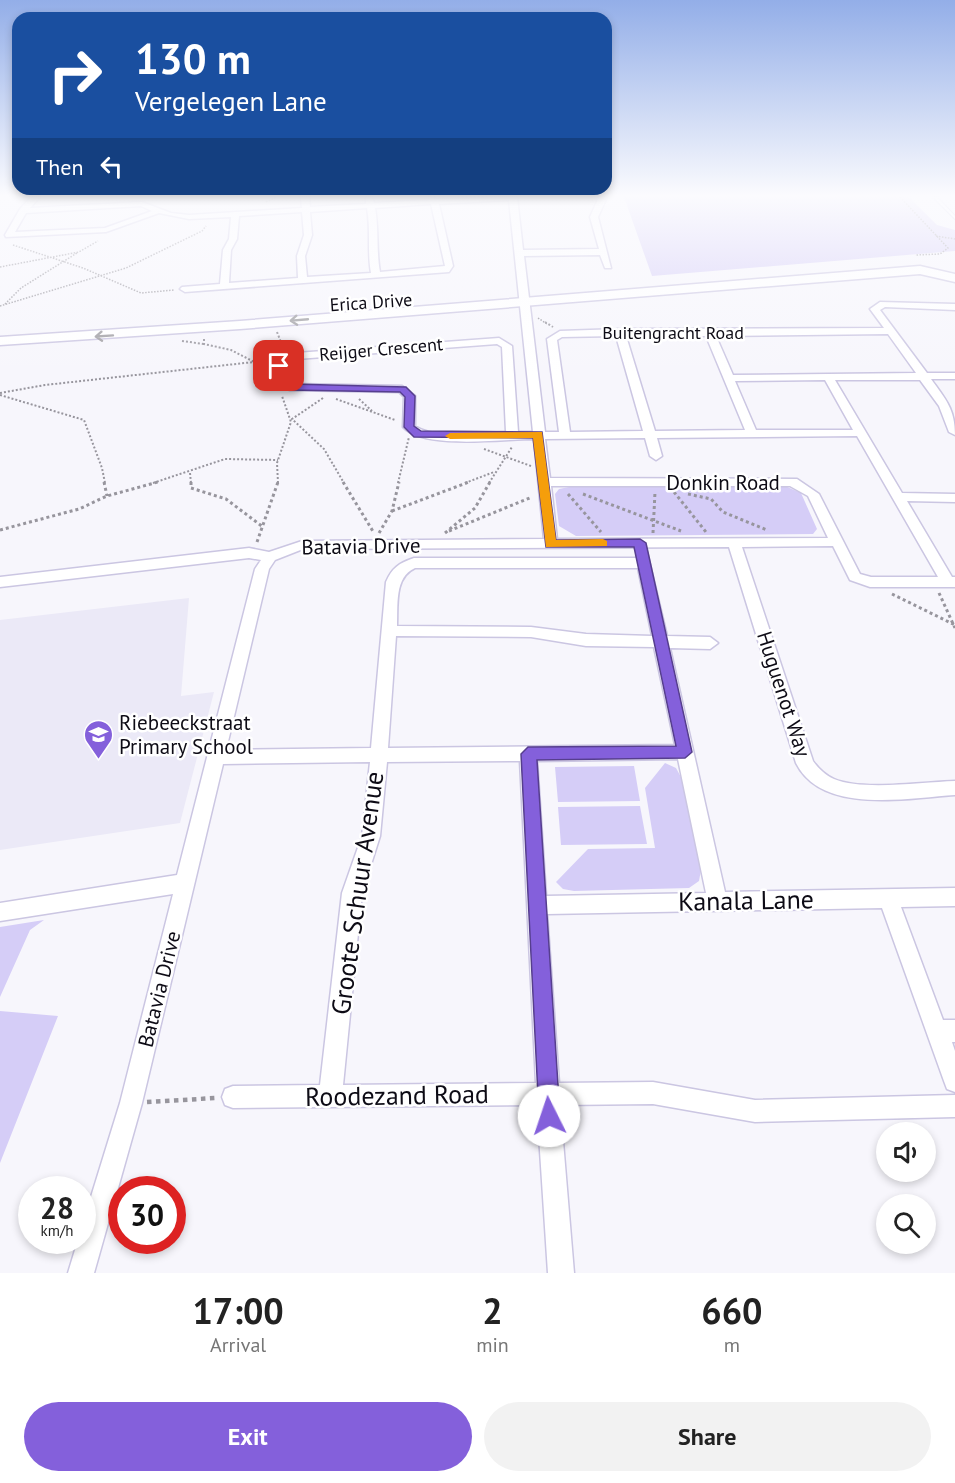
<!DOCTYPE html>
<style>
:root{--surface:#fff;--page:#f2f2f2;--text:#222;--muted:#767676;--accent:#8460db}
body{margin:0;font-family:"PT Sans",sans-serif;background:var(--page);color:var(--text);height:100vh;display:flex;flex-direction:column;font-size:22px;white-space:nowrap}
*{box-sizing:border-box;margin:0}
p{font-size:20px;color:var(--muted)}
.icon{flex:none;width:33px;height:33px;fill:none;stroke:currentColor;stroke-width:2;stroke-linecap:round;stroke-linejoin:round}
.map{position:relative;height:1273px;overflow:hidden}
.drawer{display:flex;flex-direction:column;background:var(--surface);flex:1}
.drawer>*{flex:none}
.hud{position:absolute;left:12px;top:12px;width:600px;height:183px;border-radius:18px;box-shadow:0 3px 9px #0003;background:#1a4fa0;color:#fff;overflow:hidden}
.buttons{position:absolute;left:876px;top:1122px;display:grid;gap:12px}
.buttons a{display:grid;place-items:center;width:60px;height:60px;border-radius:50%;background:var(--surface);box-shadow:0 3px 9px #0003;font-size:30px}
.speed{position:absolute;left:18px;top:1176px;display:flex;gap:12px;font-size:30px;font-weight:700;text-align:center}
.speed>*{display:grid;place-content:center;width:78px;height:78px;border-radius:50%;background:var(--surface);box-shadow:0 3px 9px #0003;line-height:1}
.speed small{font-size:15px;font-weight:400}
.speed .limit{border:9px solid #d22;background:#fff;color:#111}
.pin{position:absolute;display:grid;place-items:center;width:51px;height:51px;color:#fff;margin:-26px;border-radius:12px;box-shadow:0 3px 9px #0006}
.me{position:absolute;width:66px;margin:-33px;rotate:356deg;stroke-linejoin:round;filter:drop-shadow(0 0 4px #0008)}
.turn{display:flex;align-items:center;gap:21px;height:126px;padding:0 24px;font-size:27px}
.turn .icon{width:78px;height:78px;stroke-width:2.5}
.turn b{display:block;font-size:42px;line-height:51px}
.then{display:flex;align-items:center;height:57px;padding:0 24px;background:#0003;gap:12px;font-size:22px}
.eta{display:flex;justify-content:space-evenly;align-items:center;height:102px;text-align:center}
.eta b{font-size:36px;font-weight:700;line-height:42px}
.cta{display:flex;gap:12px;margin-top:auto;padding:12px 24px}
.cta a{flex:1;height:69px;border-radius:36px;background:var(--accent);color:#fff;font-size:24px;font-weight:700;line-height:69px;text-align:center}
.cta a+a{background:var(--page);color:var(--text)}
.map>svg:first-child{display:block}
</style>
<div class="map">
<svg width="955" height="1273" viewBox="0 0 955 1273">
<rect width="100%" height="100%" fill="#f7f6fc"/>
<path fill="#ebe9f7" d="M 189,598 L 181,696 L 214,692 L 180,823 L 0,850 L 0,620 Z"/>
<path fill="#d5cdf7" d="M 624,197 L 909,197 L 937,225 L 955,230 L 955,251 L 652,276 Z
M 785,486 L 801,493 L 817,529 L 813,534 L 576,536 L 559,526 L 555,494 L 559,489 L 569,487 Z
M 665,763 L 676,768 L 682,779 L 701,870 L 699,881 L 689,888 L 574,891 L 563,889 L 556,882 L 588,849 L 655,848 L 645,788 Z
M 634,766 L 640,801 L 558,802 L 555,767 Z
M 640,806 L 647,844 L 561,845 L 558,807 Z
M 44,920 L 30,930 L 0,997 L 0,927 Z
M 0,1011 L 58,1016 L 0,1163 Z"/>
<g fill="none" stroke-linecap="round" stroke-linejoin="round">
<defs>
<path id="lane" d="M 933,197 L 937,197 L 955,216 L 955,219 Z"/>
<path id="street" d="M 31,197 L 40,197 L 30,208 L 142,202 L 171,213 L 189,215 L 302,208 L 301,197 L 309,197 L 310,207 L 366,204 L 366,197 L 372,197 L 374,203 L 430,200 L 429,197 L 437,199 L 517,197 L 523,250 L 599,249 L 590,217 L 599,197 L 607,197 L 598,217 L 611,268 L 605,268 L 600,255 L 524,256 L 545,432 L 559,432 L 547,339 L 560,331 L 620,329 L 884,328 L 870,309 L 880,302 L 955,304 L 955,310 L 885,307 L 880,310 L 927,373 L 955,373 L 955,379 L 931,379 C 946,400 955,409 955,435 L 949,432 L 939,406 L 920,380 L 835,380 L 902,493 L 955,494 L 955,502 L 907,501 L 952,577 L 955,577 L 955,587 L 870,587 L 850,580 L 833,546 L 742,547 L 813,761 C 818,768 825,775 834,779 C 862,791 923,782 955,781 L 955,795 C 907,798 822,815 796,763 L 729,547 L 303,549 L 275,560 L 269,569 L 226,750 L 371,748 L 386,582 C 392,568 399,563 414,558 L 636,558 L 637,552 L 647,552 L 667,636 L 710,637 L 718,643 L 710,649 L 670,648 L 725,892 L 955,888 L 955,906 L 901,907 L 943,1020 L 955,1020 L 955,1042 L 952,1042 L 955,1051 L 955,1092 L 947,1089 L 944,1081 L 882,908 L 547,914 L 559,1083 L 653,1082 L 755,1100 L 955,1095 L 955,1117 L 755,1122 L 653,1104 L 560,1105 L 574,1273 L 548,1273 L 537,1105 L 233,1108 L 225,1105 L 222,1097 L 225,1089 L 233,1086 L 320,1085 L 342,893 L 362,836 L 370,762 L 223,764 L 142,1103 L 94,1273 L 68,1273 L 78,1240 L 82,1240 L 82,1226 L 120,1103 L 173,894 L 0,921 L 0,903 L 177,875 L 255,569 L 261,560 L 249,558 L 0,587 L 0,577 L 249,548 L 269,552 L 302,541 L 544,539 L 534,439 C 503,439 424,450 403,427 L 404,397 L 399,392 L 290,390 L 274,385 C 267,368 280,357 296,353 L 499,338 L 512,346 L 518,432 L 533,432 L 509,200 L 439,204 L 453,266 L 449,272 L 185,292 L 180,289 L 182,287 L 220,284 L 223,250 L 229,239 L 231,217 L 189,219 L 159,213 L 106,232 L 6,237 L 5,235 L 20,209 ZM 431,204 L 445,266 L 380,272 C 376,250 379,230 375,208 ZM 141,206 L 152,211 L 105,228 L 15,232 L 26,213 ZM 367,208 C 371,230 367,251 371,273 L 307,277 L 305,256 L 312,235 L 310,212 ZM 302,212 L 304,235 L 297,256 L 298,278 L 229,283 L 231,250 L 237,239 L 239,216 ZM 888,334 L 916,373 L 733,375 L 716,336 ZM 616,336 L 643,431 L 570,432 L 557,340 L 562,337 ZM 626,336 L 706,336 L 745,430 L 655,431 ZM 497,344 L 502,347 L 506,432 C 483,433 434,440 415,426 L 415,396 L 402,386 L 291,384 L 283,381 L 285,366 L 297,359 ZM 825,380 L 853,430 L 756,430 L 735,381 ZM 857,436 L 938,577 L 871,577 L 860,574 L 819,494 L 797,479 L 550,478 L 545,439 L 645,438 L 650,456 L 656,460 L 662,456 L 657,438 ZM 551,486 L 790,486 L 808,496 L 828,538 L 557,539 ZM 415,568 L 638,568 L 652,636 L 586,634 L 531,627 L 397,626 C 398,606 394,577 415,568 ZM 396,636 L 531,637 L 586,646 L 654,647 L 675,745 L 388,748 ZM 678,759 L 706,893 L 546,896 L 537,761 ZM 520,761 L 536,1083 L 343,1085 L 362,893 L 380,836 L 387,762 Z"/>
<path id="secondary" d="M 920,266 L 955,274 L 955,282 L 920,274 L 240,329 L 0,345 L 0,337 L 240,321 Z"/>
</defs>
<use href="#lane" stroke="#cbc6e2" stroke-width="2"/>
<use href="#street" stroke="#cbc6e2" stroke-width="3"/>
<use href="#secondary" stroke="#cbc6e2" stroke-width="3"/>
<path stroke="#97959d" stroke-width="1.5" stroke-dasharray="1.5 1.5" stroke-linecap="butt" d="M 900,197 L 948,248 L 940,254 L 915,255
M 266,202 L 277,197
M 936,236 L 955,239
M 13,245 L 83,268 L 141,293 L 174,290
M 0,267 L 79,252 L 98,241
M 5,304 L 21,288 L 77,253
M 0,306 L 126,268 L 202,231 L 206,226
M 538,318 L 547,324"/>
<path stroke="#97959d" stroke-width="2" stroke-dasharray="2 2" stroke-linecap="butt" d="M 545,322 L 553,327
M 277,332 L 284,350
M 204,339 L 204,344 L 231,350 L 268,369
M 182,341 L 204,344
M 0,393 L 45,385 L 272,360
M 0,395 L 84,420 L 102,468 L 105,483
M 323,398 L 292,419 L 324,449 L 344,483
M 336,399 L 395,420
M 359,399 L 372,411
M 484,449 L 531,466
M 190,473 L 191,483
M 153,483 L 225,459 L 278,460
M 278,483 L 277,463 L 291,422 L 282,396
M 398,483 L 409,437
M 465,483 L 494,472
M 489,483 L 512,447"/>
<path stroke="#97959d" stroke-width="3" stroke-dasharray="3 3" stroke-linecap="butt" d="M 104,482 L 107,496
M 191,482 L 191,488 L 226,499 L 263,527
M 343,482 L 374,533
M 674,492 L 706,532
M 568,494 L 601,532
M 583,494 L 681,531
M 688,494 L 711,499 L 723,512 L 767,530
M 392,511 L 469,482
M 0,530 L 79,509 L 107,496 L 158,482
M 449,531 L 532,497
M 379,533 L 392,511 L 399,482
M 445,533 L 475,508 L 490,482
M 653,533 L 655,492
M 257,542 L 278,482
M 939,593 L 955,628
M 892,594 L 955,625"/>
<path stroke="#97959d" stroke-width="4.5" stroke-dasharray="4.5 4.5" stroke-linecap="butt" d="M 147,1102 L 216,1098"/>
<use href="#lane" fill="#fff" fill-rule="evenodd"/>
<use href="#street" fill="#fff" fill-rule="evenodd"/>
<use href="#secondary" fill="#fff" fill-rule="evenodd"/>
</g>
<defs><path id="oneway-shaft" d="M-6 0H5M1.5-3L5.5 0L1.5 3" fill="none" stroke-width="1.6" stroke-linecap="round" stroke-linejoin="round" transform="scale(1.5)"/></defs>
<g stroke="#9e9da1">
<use href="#oneway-shaft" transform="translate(299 320) rotate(175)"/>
<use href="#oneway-shaft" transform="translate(104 336) rotate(176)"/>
</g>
<linearGradient id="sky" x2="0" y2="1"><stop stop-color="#93aee8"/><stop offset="0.52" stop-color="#fbfbfe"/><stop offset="1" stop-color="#fbfbfe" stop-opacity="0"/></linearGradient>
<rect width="955" height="376" fill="url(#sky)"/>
<path fill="#8460db" stroke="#563e8e" stroke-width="1.5" d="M 279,363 L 284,366 L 283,381 L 291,384 L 406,387 L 415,396 L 414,426 L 421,431 L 542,432 L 556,540 L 640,539 L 646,543 L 692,752 L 685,758 L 537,760 L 560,1116 L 557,1123 L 549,1126 L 542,1123 L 539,1116 L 521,754 L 528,747 L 676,746 L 634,547 L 546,547 L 533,438 L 414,437 L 404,427 L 405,397 L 400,392 L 290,390 L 273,383 L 275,366 Z"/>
<path fill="#f59e0b" d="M 542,432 L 556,540 L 603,539 L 607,541 L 607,546 L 546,547 L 533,438 L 450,439 L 445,436 L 450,433 Z"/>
<defs>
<symbol id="school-pin" viewBox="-11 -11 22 30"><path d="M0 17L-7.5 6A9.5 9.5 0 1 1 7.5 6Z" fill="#8460db" stroke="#fff"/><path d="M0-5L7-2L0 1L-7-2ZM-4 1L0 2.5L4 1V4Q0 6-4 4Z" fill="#fff"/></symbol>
</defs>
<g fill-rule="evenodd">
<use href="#school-pin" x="82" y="718" width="33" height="45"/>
</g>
<g text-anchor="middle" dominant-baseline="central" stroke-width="5" stroke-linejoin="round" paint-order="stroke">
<g font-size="18" fill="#0d0b15" stroke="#fff">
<text transform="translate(371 302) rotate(-4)">Erica Drive</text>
<text x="673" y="332">Buitengracht Road</text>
<text transform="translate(381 349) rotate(-5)">Reijger Crescent</text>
</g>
<g font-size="21" fill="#0d0b15" stroke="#fff">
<text x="723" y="482">Donkin Road</text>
<text transform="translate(361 546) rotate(-1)">Batavia Drive</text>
<text transform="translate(784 694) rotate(72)">Huguenot Way</text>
<text transform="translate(159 989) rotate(-76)">Batavia Drive</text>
</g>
<g font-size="21" fill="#0d0b15" stroke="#fff" text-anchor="start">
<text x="119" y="722">Riebeeckstraat<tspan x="119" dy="24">Primary School</tspan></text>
</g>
<g font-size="26" fill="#0d0b15" stroke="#fff">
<text transform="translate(357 893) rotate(-82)">Groote Schuur Avenue</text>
<text transform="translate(746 900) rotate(-1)">Kanala Lane</text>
<text transform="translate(397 1095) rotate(-1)">Roodezand Road</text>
</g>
</g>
</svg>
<div class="buttons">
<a><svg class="icon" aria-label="sound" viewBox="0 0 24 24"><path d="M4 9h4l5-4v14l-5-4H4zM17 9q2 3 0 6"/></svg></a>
<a><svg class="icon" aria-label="search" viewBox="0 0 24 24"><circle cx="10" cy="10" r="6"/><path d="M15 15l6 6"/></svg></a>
</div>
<div class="speed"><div>28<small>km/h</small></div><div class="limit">30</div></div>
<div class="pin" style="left:279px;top:366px;background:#d93025"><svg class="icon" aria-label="arrive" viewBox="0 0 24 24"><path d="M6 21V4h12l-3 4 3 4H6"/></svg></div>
<svg class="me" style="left:549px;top:1116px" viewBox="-20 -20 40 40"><circle r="19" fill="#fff"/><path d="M0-13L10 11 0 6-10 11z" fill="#8460db"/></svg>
<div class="hud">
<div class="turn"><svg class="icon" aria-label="right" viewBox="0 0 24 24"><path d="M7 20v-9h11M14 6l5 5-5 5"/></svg><div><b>130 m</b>Vergelegen Lane</div></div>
<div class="then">Then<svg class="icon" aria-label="left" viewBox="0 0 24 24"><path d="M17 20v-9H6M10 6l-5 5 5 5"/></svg></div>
</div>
</div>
<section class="drawer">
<div class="eta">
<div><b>17:00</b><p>Arrival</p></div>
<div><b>2</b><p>min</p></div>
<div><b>660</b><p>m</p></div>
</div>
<div class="cta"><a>Exit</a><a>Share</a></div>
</section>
